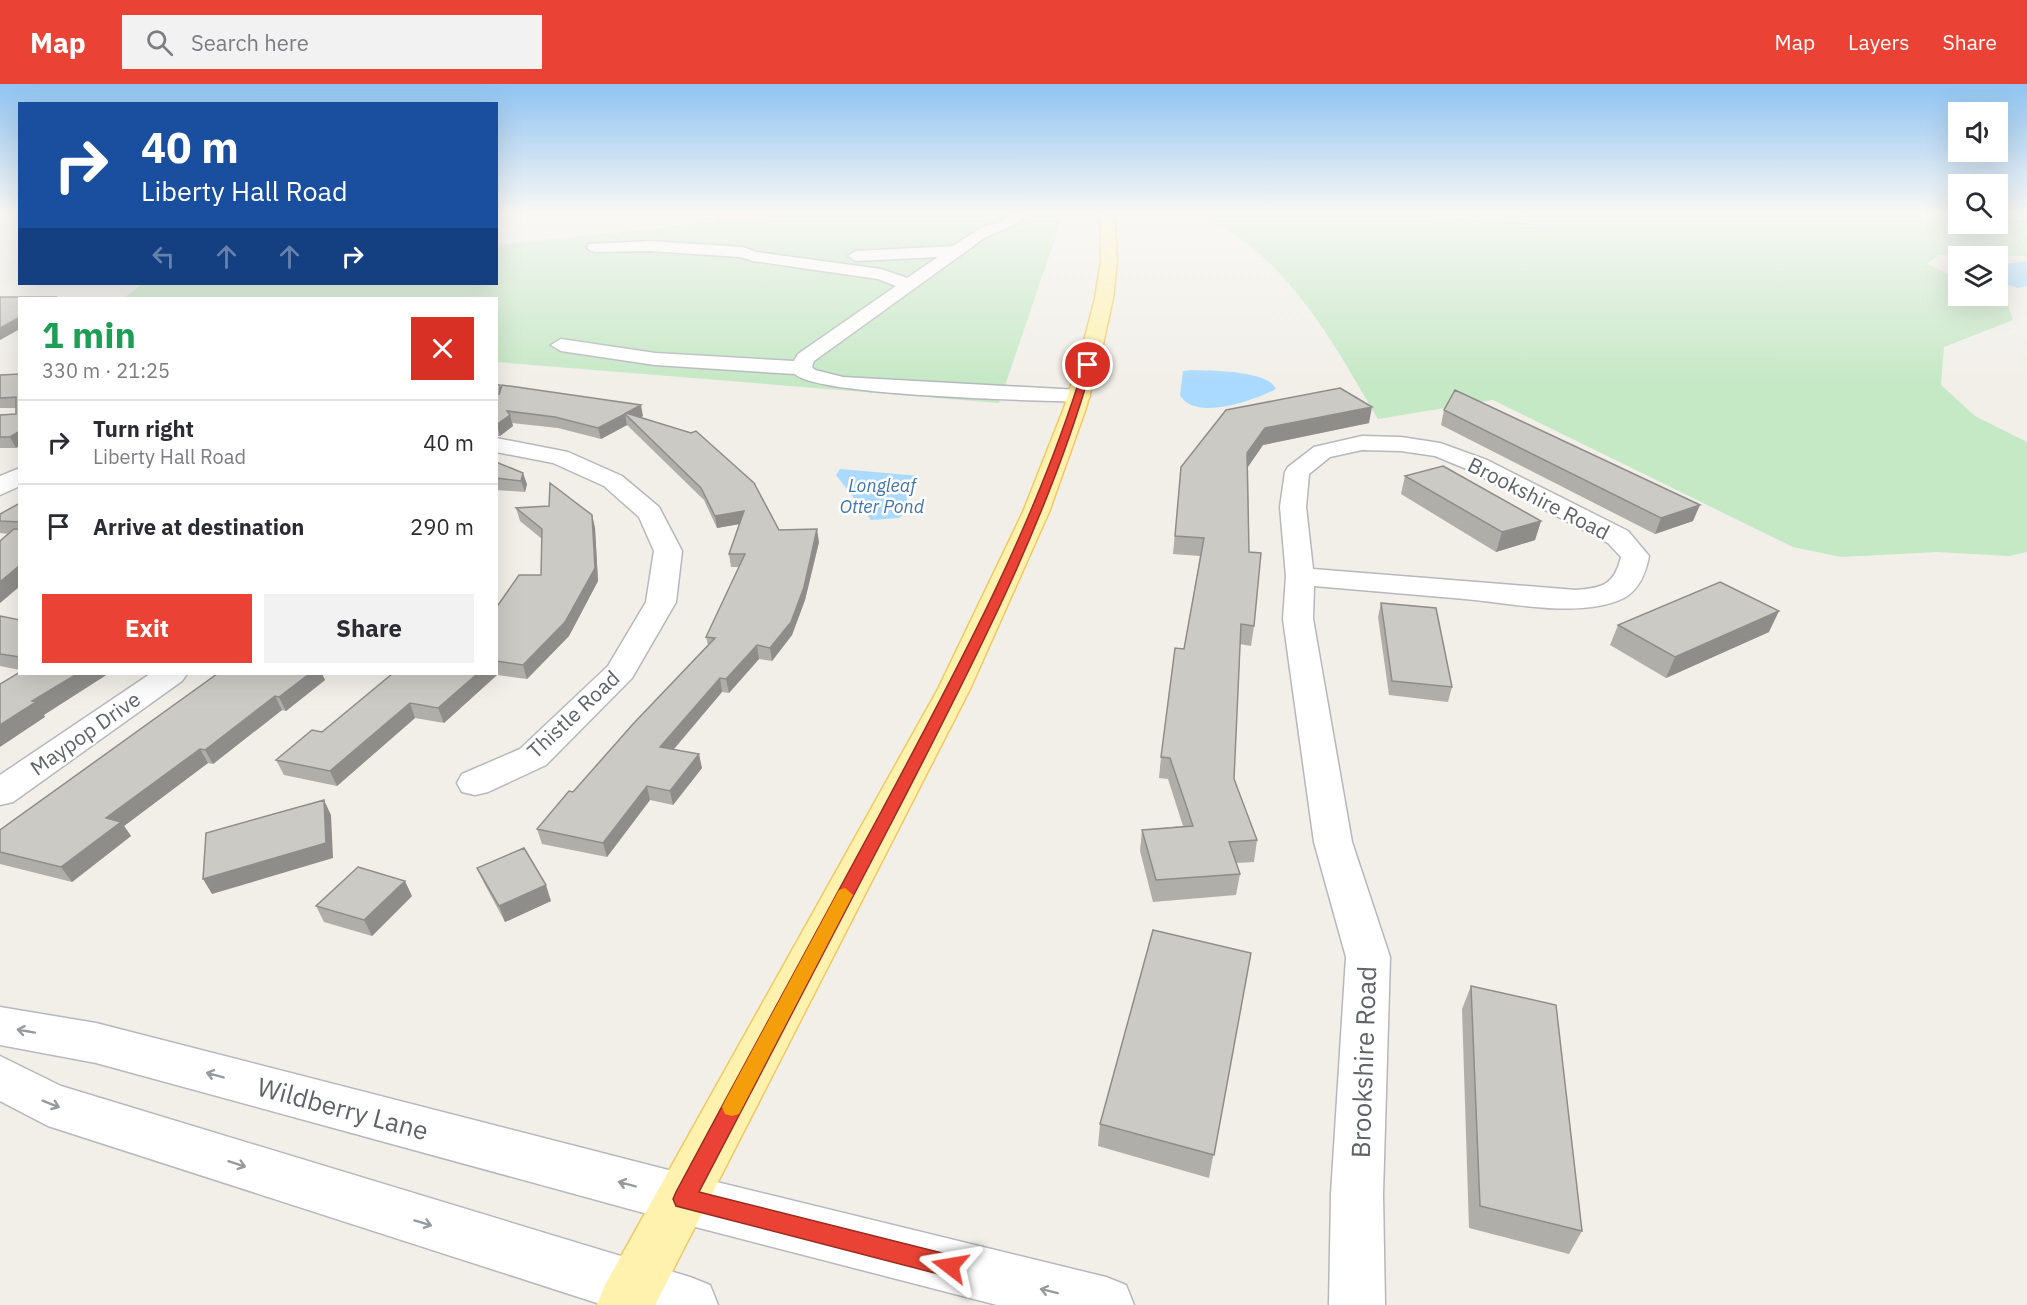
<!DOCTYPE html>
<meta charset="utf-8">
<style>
:root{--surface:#fff;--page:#f2f2f3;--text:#2b2b33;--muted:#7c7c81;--line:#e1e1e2;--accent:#ea4335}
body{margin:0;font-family:"IBM Plex Sans",sans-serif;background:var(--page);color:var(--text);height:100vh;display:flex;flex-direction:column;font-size:22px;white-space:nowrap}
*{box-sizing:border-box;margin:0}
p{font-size:20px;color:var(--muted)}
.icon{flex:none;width:33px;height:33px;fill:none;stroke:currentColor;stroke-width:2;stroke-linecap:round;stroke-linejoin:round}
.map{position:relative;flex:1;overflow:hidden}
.drawer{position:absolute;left:18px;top:213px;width:480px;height:378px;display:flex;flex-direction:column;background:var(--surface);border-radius:0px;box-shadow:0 6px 24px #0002}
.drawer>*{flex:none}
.guide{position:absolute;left:18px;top:18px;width:480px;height:183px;border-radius:0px;box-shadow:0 6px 24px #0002;background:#1a4fa0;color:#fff;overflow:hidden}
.tools{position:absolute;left:1948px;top:18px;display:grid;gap:12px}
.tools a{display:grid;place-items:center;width:60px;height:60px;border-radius:0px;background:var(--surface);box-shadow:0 6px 24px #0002;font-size:30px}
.pin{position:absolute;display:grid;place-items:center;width:51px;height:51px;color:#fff;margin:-26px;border:3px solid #fff;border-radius:50%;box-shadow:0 2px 6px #0007}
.me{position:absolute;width:66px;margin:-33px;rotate:284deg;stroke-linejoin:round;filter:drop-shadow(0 0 4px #0008)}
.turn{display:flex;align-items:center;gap:21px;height:126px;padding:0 24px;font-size:27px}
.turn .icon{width:78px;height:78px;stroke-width:2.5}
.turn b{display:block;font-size:42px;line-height:51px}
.lanes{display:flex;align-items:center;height:57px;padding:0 24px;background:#0003;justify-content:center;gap:30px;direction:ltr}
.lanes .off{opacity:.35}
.round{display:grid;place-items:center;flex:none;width:63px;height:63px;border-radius:0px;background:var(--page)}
.summary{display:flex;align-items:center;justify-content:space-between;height:102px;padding:0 24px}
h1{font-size:36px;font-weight:700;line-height:45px;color:#1e9e55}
.cta{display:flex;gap:12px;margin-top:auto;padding:12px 24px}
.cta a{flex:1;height:69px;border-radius:0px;background:var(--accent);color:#fff;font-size:24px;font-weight:700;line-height:69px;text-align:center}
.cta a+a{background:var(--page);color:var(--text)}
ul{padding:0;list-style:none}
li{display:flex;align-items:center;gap:18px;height:84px;padding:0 24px;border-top:2px solid var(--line)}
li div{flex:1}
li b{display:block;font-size:22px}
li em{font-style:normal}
header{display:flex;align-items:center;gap:36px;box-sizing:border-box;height:84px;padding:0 30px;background:var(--accent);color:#fff}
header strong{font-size:28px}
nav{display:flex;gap:33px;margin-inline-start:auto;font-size:21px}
.search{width:420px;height:54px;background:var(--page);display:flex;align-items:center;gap:15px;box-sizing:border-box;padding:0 21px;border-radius:0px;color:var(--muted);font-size:22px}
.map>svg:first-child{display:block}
</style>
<header>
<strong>Map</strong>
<div class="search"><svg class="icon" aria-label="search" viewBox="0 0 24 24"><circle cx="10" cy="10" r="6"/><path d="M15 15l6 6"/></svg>Search here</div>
<nav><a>Map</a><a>Layers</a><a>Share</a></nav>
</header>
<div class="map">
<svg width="2027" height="1221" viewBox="0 0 2027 1221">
<rect width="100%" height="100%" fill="#f1efe8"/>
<path fill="#c5e8c5" d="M 812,128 L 1064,128 L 999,319 L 497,278 L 496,214 L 124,214 L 142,200 L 496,200 L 497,161 Z
M 1208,128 L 1959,128 L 1959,140 L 1998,140 L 1998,128 L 2027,128 L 2027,172 L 1939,171 L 1927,180 L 1959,195 L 1959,212 L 1998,210 L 2005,212 L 2013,236 L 1944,263 L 1941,301 L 1975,332 L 2027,358 L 2027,468 L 2009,472 L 1937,468 L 1841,473 L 1793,463 L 1493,316 L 1378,335 C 1333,259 1291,178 1210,136 Z"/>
<path fill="#aadaff" d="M 2027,177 L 2027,202 L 2018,204 L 1998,198 L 1998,181 Z
M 1192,286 C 1211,287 1268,286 1276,305 C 1255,316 1194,338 1180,311 L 1183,287 Z
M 840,385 L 920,392 L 907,409 L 907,427 L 899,434 L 871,436 L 836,391 Z"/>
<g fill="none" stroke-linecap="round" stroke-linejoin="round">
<path fill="#aadaff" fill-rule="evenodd" d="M 1395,128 L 1409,128 L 1456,135 L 1550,141 L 1548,142 L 1456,137 Z"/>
<defs>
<path id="minor" d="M 1013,128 L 1030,128 C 1017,144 999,145 983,155 L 814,277 L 812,283 L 815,286 L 843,293 L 1079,306 L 1087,307 L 1090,312 L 1087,317 L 1079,318 C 1035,316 817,312 795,290 L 655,281 L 561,267 L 551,261 L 561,255 L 655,269 L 794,277 L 798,270 L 896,202 L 878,195 L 753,177 L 740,173 L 650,167 L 595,168 L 589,166 L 587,163 L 589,160 L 650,157 L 743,163 L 756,168 L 881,185 L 907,194 L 938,173 L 856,177 L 848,172 L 856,167 L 953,162 L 982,143 L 1001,138 Z
M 1362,352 L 1401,353 L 1440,359 L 1487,376 L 1628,447 L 1649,472 C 1646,488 1640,505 1624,514 C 1582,535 1510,519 1465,515 C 1415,511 1364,506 1314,502 L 1313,535 L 1352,758 L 1390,873 L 1383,1110 L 1385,1221 L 1329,1221 L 1331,1110 L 1346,873 L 1314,758 L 1283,535 L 1286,492 L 1280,423 L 1285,388 L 1288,383 L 1314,363 ZM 1362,366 L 1401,367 L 1435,372 L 1469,386 L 1608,459 L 1621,473 C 1614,501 1603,504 1576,506 L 1313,485 L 1306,423 L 1309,390 L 1330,373 Z
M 496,354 L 568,368 L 622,392 L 659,423 L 682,467 L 676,518 L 632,594 L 546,681 L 488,708 L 475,711 L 462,708 L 457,699 L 462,690 L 520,665 L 608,582 L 646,518 L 654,467 L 639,433 L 604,402 L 553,379 L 496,368 Z
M 20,384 L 20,402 L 0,411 L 0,392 Z
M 150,590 L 187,590 L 182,597 L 13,718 L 0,721 L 0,691 Z
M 0,923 L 96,939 L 684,1090 L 1106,1193 L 1126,1201 L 1134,1221 L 997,1221 L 684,1140 L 96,979 L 0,961 Z
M 0,972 L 61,1002 L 690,1193 L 710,1201 L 718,1221 L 603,1221 L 48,1042 L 0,1017 Z"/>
<path id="major" d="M 1100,128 L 1114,128 L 1117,177 L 1113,214 L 1102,265 L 1086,324 L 1049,428 L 970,605 L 655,1221 L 597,1221 L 605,1201 L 938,605 L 1023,428 L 1064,324 L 1082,265 L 1095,214 L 1101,177 Z"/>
</defs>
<use href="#minor" stroke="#b5b8bc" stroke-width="3"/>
<use href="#major" stroke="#f2c960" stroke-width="3"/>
<use href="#minor" fill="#fff" fill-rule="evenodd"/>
<use href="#major" fill="#fff2af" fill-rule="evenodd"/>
</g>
<path fill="#afaea9" d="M 20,290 L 16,364 L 0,364 L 0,331 L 16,330 L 16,324 L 0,324 L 0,291 Z
M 496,301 L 501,305 L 643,332 L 640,333 L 779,446 L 819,458 L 805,516 L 792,551 L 772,577 L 759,575 L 729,609 L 722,608 L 673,665 L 702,684 L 673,721 L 650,716 L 607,773 L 542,760 L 537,745 L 573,708 L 708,561 L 706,553 L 739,483 L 731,483 L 729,470 L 739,440 L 717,444 L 704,416 L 627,341 L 601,355 L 558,344 L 512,339 L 513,342 L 500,352 L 496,352 Z
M 1340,304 L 1369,339 L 1263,361 L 1248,383 L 1249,468 L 1254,542 L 1251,562 L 1240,560 L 1234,695 L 1257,756 L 1254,778 L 1236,779 L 1240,790 L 1236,811 L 1153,818 L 1140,767 L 1142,746 L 1183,742 L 1168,695 L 1159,694 L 1161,673 L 1184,565 L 1200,472 L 1173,470 L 1181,383 Z
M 1444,326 L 1693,437 L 1655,450 L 1441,341 Z
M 496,378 L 527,400 L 525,408 L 496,406 Z
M 1405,392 L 1541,437 L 1535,456 L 1496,468 L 1401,410 Z
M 20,419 L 20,502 L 0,519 L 9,450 L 0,449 L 0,430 Z
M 516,424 L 592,431 L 595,444 L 598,497 L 569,552 L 527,595 L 497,591 L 444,639 L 415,634 L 337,702 L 284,691 L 276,676 L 413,590 L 496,590 L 496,524 L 541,491 L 542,455 L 520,437 Z
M 1381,519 L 1452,603 L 1448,618 L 1389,611 L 1378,533 Z
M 0,532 L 20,536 L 20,586 L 0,582 Z
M 1618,541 L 1769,548 L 1666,594 L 1610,561 Z
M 217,590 L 322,590 L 325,596 L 286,627 L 282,626 L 213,680 L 208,679 L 124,742 L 131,752 L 72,798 L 0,780 L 0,746 Z
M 477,784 L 551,817 L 505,838 L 484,799 Z
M 412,812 L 372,852 L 324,838 L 316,822 Z
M 1251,869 L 1209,1094 L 1098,1062 L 1100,1040 Z
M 1471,902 L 1582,1147 L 1569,1170 L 1469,1144 L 1462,925 Z"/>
<path fill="#8f8d8a" d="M 20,233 L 20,245 L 0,256 L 0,244 Z
M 641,321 L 643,332 L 633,338 L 626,329 Z
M 1372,323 L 1369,339 L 1263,361 L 1245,387 L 1247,369 L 1265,344 Z
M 625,330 L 627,341 L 601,355 L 598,344 Z
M 510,331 L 513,342 L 500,352 L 497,341 Z
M 20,347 L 20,362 L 16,364 L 10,353 Z
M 523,389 L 527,400 L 525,408 L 521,397 Z
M 1700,421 L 1693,437 L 1655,450 L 1661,434 Z
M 744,427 L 746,439 L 717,444 L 715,432 Z
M 592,431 L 595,444 L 598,497 L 569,552 L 527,595 L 523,581 Z
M 1541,437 L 1535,456 L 1496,468 L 1502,448 Z
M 817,445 L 819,458 L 805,516 L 792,551 L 772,577 L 770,564 Z
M 20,481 L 20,502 L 0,519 L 0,498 Z
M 1779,527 L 1769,548 L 1666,594 L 1675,573 Z
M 757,561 L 759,575 L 729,609 L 726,595 Z
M 77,590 L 108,590 L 44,631 L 45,633 L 0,663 L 0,641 L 32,617 Z
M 309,590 L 322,590 L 325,596 L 286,627 L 279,613 Z
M 477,590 L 496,590 L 497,591 L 444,639 L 438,624 Z
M 720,594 L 722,608 L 664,677 L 660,663 Z
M 275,612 L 282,626 L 213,680 L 205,666 Z
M 410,619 L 415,634 L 337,702 L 330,687 Z
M 200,665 L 208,679 L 124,742 L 131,752 L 72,798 L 61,783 L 106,734 Z
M 699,670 L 702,684 L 673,721 L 670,707 Z
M 647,702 L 650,716 L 607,773 L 603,759 Z
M 324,716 L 331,731 L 333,774 L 212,810 L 203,795 Z
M 405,797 L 412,812 L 372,852 L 364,836 Z
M 546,801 L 551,817 L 505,838 L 499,822 Z"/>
<path fill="#cccac5" stroke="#8f8d8a" stroke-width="1.5" d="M 0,213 L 57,213 L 54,214 L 20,214 L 20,233 L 0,244 Z
M 20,290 L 20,347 L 10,353 L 0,353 L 0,331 L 16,330 L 16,313 L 0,314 L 0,291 Z
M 496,301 L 500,301 L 499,311 L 502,301 L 641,321 L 626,329 L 691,349 L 696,347 L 754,399 L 779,446 L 817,445 L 804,503 L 791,538 L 770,564 L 757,561 L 726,595 L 720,594 L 660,663 L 699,670 L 670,707 L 647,702 L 603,759 L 537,745 L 569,707 L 573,708 L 633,640 L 715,554 L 706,553 L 745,470 L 729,470 L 744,427 L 715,432 L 701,404 L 625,330 L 598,344 L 555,333 L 507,327 L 510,331 L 496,341 Z
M 1340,304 L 1372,323 L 1265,344 L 1247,369 L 1249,468 L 1261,469 L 1254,542 L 1241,540 L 1234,695 L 1257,756 L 1229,758 L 1240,790 L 1156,796 L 1142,746 L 1193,742 L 1170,674 L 1161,673 L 1175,564 L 1184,565 L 1204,454 L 1175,452 L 1181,383 L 1226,326 Z
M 1455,306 L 1700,421 L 1661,434 L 1444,326 Z
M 496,378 L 523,389 L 521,397 L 496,394 Z
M 1443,382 L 1541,437 L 1502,448 L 1405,392 Z
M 550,399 L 592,431 L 595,484 L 565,538 L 523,581 L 496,577 L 496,524 L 519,491 L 541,491 L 542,445 L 516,424 L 549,422 Z
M 20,419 L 20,438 L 0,437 L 0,430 Z
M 14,445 L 20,445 L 20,481 L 0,498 L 0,457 Z
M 1720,498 L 1779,527 L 1675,573 L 1618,541 Z
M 1381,519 L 1436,524 L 1452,603 L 1392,597 Z
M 0,532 L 20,536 L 20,573 L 0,570 Z
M 20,588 L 20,590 L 77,590 L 32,617 L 36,618 L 0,641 L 0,600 Z
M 217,590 L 309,590 L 279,613 L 275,612 L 205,666 L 200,665 L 106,734 L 121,738 L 61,783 L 0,768 L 0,746 Z
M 392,590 L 477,590 L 438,624 L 410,619 L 330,687 L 276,676 L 312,646 L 322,648 Z
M 324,716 L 326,759 L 203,795 L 206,749 Z
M 524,764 L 546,801 L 499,822 L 477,784 Z
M 358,783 L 405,797 L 364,836 L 316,822 Z
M 1153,846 L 1251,869 L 1214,1071 L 1100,1040 Z
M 1471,902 L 1556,921 L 1582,1147 L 1480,1122 Z"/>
<defs><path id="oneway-shaft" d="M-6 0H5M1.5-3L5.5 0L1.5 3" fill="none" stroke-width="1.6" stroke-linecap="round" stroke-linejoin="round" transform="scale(1.5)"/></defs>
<g stroke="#979a9d">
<use href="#oneway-shaft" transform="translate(26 947) rotate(-170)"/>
<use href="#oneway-shaft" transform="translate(215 991) rotate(-165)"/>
<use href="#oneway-shaft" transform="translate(51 1020) rotate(22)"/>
<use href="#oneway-shaft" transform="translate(237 1080) rotate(18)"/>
<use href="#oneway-shaft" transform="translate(627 1100) rotate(-165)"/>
<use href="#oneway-shaft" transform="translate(423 1139) rotate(17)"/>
<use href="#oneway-shaft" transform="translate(1049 1207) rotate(-166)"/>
</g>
<linearGradient id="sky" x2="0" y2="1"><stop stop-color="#8fc3f1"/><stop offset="0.43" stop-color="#f9f8f5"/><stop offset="1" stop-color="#f9f8f5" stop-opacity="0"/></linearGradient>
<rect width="2027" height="299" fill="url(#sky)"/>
<path fill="#ea4335" stroke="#982c22" stroke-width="1.5" d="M 1088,278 L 1092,281 C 1048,437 971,584 897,728 C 831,855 765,981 699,1108 L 950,1171 L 958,1174 L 962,1182 L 958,1190 L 950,1193 L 676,1122 L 673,1115 L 676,1108 C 744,981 813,854 881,728 C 958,584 1037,437 1084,281 Z"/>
<path fill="#f59e0b" d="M 845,804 L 853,811 L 739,1030 L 732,1032 L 725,1030 L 722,1023 L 725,1017 L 839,806 Z"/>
<g text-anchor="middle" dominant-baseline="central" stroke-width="5" stroke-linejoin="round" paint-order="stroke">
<g font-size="18" font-style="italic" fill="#4174aa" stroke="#fff">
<text x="882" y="401">Longleaf<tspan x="882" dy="21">Otter Pond</tspan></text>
</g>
<g font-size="21" fill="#5f6368" stroke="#fff">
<text transform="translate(1539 414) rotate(27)">Brookshire Road</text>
<text transform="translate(573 630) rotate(-43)">Thistle Road</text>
<text transform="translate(85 649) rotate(-35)">Maypop Drive</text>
</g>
<g font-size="26" fill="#5f6368" stroke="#fff">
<text transform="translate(1363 978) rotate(-88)">Brookshire Road</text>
<text transform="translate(343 1024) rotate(15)">Wildberry Lane</text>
</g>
</g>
</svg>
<div class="tools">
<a><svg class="icon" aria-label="sound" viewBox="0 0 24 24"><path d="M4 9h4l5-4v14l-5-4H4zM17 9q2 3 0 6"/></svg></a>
<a><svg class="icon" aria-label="search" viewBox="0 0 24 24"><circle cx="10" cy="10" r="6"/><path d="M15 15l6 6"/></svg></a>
<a><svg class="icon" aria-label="layers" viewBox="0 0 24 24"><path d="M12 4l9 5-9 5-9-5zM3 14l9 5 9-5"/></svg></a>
</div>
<div class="pin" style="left:1088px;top:281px;background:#d93025"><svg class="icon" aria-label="arrive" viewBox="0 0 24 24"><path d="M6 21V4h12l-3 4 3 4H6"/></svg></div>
<svg class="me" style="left:950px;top:1182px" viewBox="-20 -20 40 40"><path d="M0-17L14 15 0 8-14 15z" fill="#ea4335" stroke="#fff" stroke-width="4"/></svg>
<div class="guide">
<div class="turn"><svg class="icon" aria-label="right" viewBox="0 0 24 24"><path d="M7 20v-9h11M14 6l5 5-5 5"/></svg><div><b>40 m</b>Liberty Hall Road</div></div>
<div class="lanes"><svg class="icon off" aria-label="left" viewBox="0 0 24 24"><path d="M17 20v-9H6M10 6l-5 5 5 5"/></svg><svg class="icon off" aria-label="ahead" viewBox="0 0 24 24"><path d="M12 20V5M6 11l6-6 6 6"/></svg><svg class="icon off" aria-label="ahead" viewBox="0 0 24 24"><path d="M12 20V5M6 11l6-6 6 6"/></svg><svg class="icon" aria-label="right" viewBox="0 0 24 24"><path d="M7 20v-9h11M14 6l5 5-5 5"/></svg></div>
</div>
<section class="drawer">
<div class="summary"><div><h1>1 min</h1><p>330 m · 21:25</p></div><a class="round" style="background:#d93025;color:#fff"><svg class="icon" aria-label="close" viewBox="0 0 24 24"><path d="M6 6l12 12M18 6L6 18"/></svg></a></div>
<ul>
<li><svg class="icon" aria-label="right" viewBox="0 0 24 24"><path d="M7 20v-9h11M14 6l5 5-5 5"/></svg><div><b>Turn right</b><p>Liberty Hall Road</p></div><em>40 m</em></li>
<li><svg class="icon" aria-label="arrive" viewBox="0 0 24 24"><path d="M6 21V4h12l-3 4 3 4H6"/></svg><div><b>Arrive at destination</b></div><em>290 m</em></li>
</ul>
<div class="cta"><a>Exit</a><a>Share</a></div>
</section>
</div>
